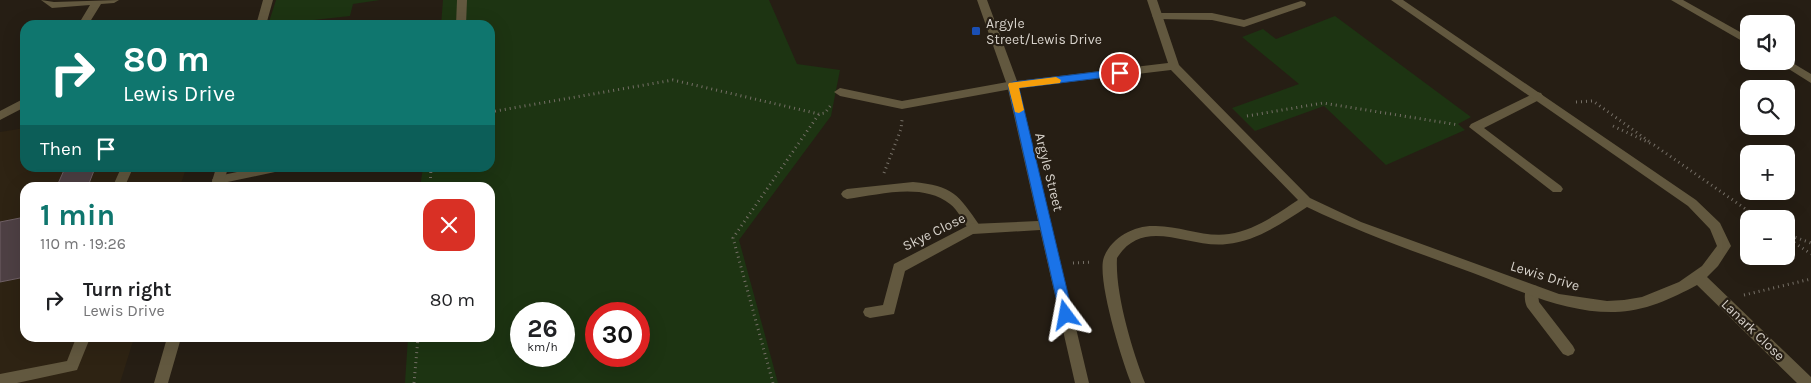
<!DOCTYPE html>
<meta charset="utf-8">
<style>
:root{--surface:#fff;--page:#f6f6f6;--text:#202124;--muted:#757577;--accent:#0f766e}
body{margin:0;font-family:Karla,sans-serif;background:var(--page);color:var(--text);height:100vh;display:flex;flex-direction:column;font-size:19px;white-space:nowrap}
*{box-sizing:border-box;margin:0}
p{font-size:16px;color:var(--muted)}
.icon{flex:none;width:28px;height:28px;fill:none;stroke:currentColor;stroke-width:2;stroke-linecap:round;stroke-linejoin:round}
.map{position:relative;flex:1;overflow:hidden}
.side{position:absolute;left:20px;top:182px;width:475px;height:160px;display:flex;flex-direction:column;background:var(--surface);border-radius:15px;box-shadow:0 5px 20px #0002}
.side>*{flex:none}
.hud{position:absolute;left:20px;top:20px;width:475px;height:152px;border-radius:15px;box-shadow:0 5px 20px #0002;background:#0f766e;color:#fff;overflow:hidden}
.controls{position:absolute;left:1740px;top:15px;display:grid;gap:10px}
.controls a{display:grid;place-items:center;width:55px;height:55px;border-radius:10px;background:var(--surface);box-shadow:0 5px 20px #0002;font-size:25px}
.speed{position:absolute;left:510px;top:302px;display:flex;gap:10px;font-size:25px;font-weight:700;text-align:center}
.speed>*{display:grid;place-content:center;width:65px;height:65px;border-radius:50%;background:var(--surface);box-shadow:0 5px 20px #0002;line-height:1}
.speed small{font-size:12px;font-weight:400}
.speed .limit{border:8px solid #d22;background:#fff;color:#111}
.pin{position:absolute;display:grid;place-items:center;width:42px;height:42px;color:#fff;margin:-21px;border:2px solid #fff;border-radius:50%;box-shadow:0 1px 5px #0007}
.me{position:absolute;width:55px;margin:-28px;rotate:347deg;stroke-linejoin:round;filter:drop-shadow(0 0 4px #0008)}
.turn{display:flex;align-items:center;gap:18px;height:105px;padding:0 20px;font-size:22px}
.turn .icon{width:65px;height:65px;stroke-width:2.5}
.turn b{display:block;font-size:35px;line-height:42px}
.then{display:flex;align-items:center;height:48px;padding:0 20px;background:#0003;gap:10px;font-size:19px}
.round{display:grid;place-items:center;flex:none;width:52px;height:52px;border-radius:15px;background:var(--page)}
.summary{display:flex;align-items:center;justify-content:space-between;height:85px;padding:0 20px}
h1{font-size:30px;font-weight:700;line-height:38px;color:var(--accent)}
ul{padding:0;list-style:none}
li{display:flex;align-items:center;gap:15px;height:65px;padding:0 20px}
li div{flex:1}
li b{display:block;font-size:19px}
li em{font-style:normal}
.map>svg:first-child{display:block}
</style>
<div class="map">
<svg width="1811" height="383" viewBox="0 0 1811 383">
<rect width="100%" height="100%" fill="#261e14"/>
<path fill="#2e2313" d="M 25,128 L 25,168 L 186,168 L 180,187 L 25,188 L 25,338 L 134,338 L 120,383 L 0,383 L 0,132 Z"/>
<path fill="#1d3412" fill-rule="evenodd" d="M 276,0 L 380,0 L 353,4 L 350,16 L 268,25 Z
M 443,0 L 769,0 L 797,64 L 840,70 L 831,116 L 739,240 L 778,383 L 405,383 L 408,338 L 490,338 L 490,188 L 420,187 L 423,168 L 490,168 L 490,25 L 441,25 ZM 521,314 L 564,314 L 564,356 L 521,356 ZM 596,314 L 639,314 L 639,356 L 596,356 Z
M 1335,16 L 1471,117 L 1458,124 L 1465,130 L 1386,165 L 1324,106 L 1255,131 L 1232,108 L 1299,84 L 1242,37 L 1263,29 L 1276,39 Z"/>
<path fill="#4e4044" stroke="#6f5f64" d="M 65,168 L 95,168 L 88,186 L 56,188 Z
M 25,217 L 25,277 L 0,282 L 0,222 Z"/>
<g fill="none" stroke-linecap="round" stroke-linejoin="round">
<path stroke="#756f66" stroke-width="3" stroke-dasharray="1 4" stroke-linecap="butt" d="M 1576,102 L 1593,101 L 1650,142
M 490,112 L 673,80 L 819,114
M 1247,116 L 1323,103 L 1459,125
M 1613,126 L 1654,145 L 1760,219
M 884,173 L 901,129 L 902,120
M 430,188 L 431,168
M 1786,234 L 1811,243
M 1786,237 L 1811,254
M 1073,263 L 1092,262
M 1744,295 L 1811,279
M 414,383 L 418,338
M 773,383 L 733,238 L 819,114 L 825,113 L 831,105"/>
<path fill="#62583f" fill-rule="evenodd" d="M 1301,1 L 1305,2 L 1306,4 L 1305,6 L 1244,27 L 1212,20 L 1157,19 L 1152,16 L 1157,13 L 1212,13 L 1244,20 Z
M 1013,81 L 1017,82 L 1019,85 L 1017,88 L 902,109 L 840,96 L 834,92 L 840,88 L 902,101 Z
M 1537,92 L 1541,93 L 1543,96 L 1541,99 L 1484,128 L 1561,186 L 1563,189 L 1561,192 L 1553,192 L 1469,127 L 1471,124 Z
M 121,168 L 133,168 L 124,188 L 112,188 Z
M 256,168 L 281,168 L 275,172 L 218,184 L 214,183 L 212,180 L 214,177 L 218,176 Z
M 913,182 C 953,186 958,194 980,226 L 981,229 L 980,232 L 970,232 C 965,224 958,210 950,204 C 922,182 879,195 847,199 L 843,197 L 841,194 L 843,191 L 847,189 Z
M 1532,285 L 1537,286 L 1539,302 L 1573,346 L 1575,350 L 1573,354 L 1568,356 L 1563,354 L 1527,307 C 1524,301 1524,292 1527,286 Z
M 76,338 L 90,338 L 77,370 L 17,383 L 0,383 L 0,374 L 67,361 Z"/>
<path fill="#62583f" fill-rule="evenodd" d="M 41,0 L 54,2 L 119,0 L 114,3 L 101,4 L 88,25 L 78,25 L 90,5 L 52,8 Z
M 263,0 L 273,0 L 266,25 L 256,25 Z
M 457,0 L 467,0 L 466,25 L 456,25 Z
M 977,0 L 987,0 L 1017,81 L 1168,63 L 1147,0 L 1157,0 L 1179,65 L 1310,198 L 1361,222 L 1559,294 L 1607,301 L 1624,300 L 1642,297 L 1679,282 L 1702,266 L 1717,246 L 1710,229 L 1688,206 L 1391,0 L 1403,0 L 1696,200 L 1720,223 L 1731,246 L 1718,266 L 1707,277 L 1811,377 L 1811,383 L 1797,383 L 1697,285 C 1673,298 1643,312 1615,312 C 1565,313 1518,290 1473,273 C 1416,252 1361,233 1307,207 C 1282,223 1257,241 1227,244 C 1188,249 1144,215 1117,258 C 1115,293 1132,350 1145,383 L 1131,383 C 1122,361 1096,277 1104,257 C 1112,237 1134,226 1153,226 C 1179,225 1204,238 1229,234 C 1255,230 1277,214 1298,200 L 1171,70 L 1019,88 L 1089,383 L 1075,383 L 1040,230 L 973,234 L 905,271 L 894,314 L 870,318 L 865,316 L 863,312 L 865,308 L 883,305 L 894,264 L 971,224 L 1038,221 L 1007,85 Z
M 1671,0 L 1683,0 L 1749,37 L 1749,45 Z
M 1786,59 L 1811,74 L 1811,83 L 1776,61 L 1786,61 Z
M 25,98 L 25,107 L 0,120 L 0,111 Z
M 216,168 L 228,168 L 222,188 L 210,188 Z
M 167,338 L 181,338 L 168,383 L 154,383 Z"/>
</g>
<path fill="#1a73e8" stroke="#114b97" d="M 1120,69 L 1124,70 L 1124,75 L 1019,88 L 1073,315 L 1071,318 L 1066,320 L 1062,318 L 1060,315 L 1008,85 L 1013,82 Z"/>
<path fill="#f59e0b" d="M 1056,77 L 1061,80 L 1060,83 L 1019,88 L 1024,110 L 1019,113 L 1015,112 L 1008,85 L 1009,83 Z"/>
<rect fill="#1a4fb4" stroke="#261e14" stroke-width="2" x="971" y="26" width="10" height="10" rx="2.5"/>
<g text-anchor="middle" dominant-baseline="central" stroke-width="4.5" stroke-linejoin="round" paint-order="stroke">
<g font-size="14" fill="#d7d2cb" stroke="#261e14" text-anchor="start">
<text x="986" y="23">Argyle<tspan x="986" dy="16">Street/Lewis Drive</tspan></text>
</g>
<g font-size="14" fill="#d7d2cb" stroke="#261e14">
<text transform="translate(1049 172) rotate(76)">Argyle Street</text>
<text transform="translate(934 232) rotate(-26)">Skye Close</text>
<text transform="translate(1545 276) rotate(17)">Lewis Drive</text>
<text transform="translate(1753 330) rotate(44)">Lanark Close</text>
</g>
</g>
</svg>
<div class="controls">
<a><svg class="icon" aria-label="sound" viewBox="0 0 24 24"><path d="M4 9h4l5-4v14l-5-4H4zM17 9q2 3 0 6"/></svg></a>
<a><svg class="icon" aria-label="search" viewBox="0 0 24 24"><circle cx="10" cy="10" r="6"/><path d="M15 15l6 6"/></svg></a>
<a>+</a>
<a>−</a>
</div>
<div class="speed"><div>26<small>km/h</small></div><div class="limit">30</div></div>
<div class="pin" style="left:1120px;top:73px;background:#d93025"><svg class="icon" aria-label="arrive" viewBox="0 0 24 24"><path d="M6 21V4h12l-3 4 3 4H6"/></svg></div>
<svg class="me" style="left:1066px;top:315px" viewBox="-20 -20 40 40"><path d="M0-17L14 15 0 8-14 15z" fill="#1a73e8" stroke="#fff" stroke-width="4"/></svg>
<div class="hud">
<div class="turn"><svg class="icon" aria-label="right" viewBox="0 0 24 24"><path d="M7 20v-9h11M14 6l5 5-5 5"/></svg><div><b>80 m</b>Lewis Drive</div></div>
<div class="then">Then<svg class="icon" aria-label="arrive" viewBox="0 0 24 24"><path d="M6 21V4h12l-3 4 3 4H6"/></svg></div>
</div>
<section class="side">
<div class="summary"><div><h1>1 min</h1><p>110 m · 19:26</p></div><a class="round" style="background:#d93025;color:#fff"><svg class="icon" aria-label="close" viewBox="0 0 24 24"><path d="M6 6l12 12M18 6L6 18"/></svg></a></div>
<ul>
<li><svg class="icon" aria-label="right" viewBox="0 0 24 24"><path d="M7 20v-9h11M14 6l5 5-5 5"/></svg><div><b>Turn right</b><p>Lewis Drive</p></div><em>80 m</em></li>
</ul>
</section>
</div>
